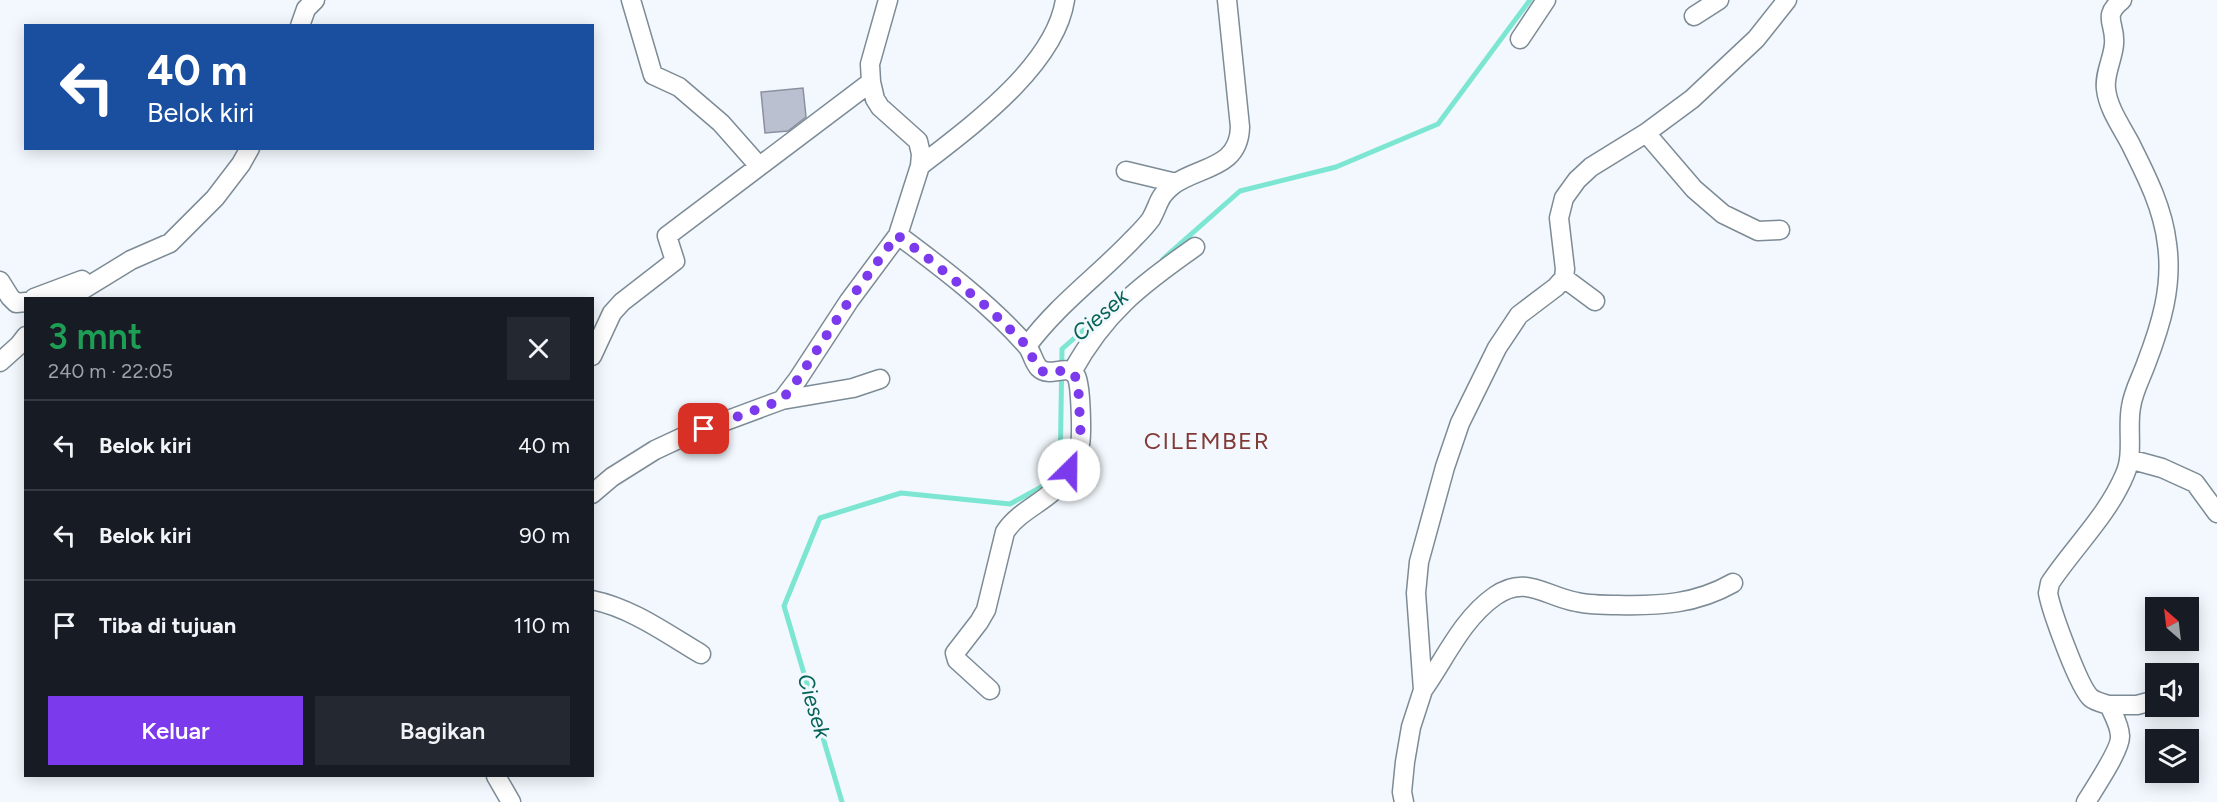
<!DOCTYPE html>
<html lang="id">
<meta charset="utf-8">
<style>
:root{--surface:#171b24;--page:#242831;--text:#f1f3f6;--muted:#9ea1a6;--line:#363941;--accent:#7c3aed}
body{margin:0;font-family:Figtree,sans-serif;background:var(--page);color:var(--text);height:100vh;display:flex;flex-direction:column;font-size:22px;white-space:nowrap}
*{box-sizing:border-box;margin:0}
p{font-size:20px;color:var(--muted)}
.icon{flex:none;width:33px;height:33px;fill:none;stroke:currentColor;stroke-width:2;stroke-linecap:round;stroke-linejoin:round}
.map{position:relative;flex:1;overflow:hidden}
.sheet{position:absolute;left:24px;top:297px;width:570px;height:480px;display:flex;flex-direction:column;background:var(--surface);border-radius:0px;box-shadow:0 3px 15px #0003}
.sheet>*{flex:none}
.top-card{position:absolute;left:24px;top:24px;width:570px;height:126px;border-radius:0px;box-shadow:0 3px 15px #0003;background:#1a4fa0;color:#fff;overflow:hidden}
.needle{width:39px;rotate:332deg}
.buttons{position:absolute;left:2145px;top:597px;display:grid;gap:12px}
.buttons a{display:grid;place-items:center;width:54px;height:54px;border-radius:0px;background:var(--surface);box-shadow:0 3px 15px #0003;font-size:30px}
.pin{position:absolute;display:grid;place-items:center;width:51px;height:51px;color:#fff;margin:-26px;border-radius:12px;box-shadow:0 3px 9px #0006}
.me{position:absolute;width:66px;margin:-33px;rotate:23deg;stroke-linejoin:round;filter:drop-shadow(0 0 4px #0008)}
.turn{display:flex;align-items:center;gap:21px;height:126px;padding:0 24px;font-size:27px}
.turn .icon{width:78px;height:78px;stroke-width:2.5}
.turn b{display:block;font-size:42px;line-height:51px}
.round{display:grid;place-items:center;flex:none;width:63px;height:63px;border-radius:0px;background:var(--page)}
.head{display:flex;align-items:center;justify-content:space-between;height:102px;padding:0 24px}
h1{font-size:36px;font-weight:600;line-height:45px;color:#1e9e55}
.primary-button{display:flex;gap:12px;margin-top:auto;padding:12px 24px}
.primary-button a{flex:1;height:69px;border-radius:0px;background:var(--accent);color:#fff;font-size:24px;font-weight:600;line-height:69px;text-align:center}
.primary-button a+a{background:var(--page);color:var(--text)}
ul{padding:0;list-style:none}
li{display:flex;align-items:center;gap:18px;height:90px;padding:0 24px;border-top:2px solid var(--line)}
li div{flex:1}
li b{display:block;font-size:22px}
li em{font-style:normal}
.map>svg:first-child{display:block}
</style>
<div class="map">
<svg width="2217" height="802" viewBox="0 0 2217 802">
<rect width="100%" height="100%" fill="#f2f8fd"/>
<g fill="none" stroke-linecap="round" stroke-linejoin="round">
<path stroke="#7ce6d2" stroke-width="5" d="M 1163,259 L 1240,191 L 1336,167 L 1438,124 L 1530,0
M 1060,474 L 1062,349 L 1105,311
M 842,802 L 784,606 L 820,518 L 901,493 L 1010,504 L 1054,480"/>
</g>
<path fill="#bac0d0" stroke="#8a909f" stroke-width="1.5" d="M 803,88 L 806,117 L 788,131 L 765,133 L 761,92 Z"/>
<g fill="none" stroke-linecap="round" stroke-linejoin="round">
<defs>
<path id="minor" d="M 631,0 L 653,75 L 679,87 L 721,123 L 759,166
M 1694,16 L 1719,0
M 300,26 L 306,9 L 315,0
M 1520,39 L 1546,0
M 1646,133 L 1694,189 L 1723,214 L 1758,231 L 1780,230
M 920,166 C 970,127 1055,66 1065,0
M 1126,171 L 1176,183
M 898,235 C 941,267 990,304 1026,345 C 1032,351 1033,362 1039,368 C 1050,379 1067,362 1076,376 C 1081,384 1082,434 1080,444 C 1079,450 1076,456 1073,461 C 1070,467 1067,475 1063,481 C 1047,502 1019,510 1005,532 L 986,610 L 979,622 L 955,653 L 957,660 L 990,690
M 1564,278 L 1595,301
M 0,281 L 10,297 L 16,303 L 26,302
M 34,298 L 82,280
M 69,298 L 131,260 L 170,243 L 215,198 L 241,164 L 250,148
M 1027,346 C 1058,304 1098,276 1133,239 C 1139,233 1146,226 1151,219 C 1160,203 1157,198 1173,185 C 1199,166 1239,169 1240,127 L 1227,0
M 592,356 L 612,313 L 622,302 L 675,261 L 667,236 L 871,82
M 0,362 L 19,345 L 26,336
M 1072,372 C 1105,312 1141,285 1195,247
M 782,400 L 853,388 L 880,379
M 2129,459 L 2162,468 L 2195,483 L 2217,513
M 592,494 L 612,477 L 655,450 L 685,436 L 782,400 L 798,379 L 849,301 L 898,235 L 920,166 L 921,154 L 918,141 L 880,107 L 875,99 L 871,82 L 870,64 L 888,0
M 592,600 C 632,608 667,634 701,654
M 1423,690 C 1445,659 1462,619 1495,596 C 1526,574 1546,597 1577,602 C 1590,605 1605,605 1618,605 C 1660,606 1696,604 1733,583
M 2109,705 L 2137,705 L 2156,700
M 496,776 L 511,802
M 1404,802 L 1402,792 L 1405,762 L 1411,727 L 1423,690 L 1416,593 L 1419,562 L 1445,467 L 1460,423 L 1497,348 L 1519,315 L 1556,287 L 1564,278 L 1565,269 L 1559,218 L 1564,198 L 1577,180 L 1591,167 L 1646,133 L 1692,99 L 1756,39 L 1787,0
M 2086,802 C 2094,789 2121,749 2120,736 C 2120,726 2113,714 2109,705 C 2103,703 2096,702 2091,698 C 2079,688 2051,610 2048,593 L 2050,583 C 2074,547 2108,515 2125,474 C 2134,454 2127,428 2131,407 C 2133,392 2141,378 2146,364 C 2161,325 2173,286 2167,244 C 2163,208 2146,175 2130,143 C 2121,126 2108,108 2106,89 C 2104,74 2113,59 2114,44 C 2116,23 2101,17 2122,0"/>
</defs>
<use href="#minor" stroke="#7c8b95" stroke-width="21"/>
<use href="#minor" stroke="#fff" stroke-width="18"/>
</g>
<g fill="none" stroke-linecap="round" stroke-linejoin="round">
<path stroke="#7c3aed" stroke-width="10" stroke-dasharray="0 18" d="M 704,429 L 782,400 L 798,379 L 849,301 L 897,235 L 924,255 L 987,307 L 1027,346 L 1036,365 L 1042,371 L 1046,373 L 1067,370 L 1072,372 L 1078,381 L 1081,442 L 1069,470"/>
</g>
<g text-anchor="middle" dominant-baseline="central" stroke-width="6" stroke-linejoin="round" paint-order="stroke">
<g font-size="22" font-style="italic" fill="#056357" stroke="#f2f8fd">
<text transform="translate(1100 315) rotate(-41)">Ciesek</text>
<text transform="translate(814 706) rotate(73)">Ciesek</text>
</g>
<g font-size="24" letter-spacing="1.5" fill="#823a36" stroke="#f2f8fd">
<text x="1207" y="440">CILEMBER</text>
</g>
</g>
</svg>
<div class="buttons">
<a><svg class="needle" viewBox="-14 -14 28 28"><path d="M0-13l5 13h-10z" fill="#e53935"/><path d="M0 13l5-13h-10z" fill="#9ea1a6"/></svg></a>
<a><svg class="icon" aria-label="sound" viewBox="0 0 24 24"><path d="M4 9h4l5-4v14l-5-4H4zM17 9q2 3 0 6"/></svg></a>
<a><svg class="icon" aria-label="layers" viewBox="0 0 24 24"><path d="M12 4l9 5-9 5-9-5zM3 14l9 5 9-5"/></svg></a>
</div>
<div class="pin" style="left:704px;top:429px;background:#d93025"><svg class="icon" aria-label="arrive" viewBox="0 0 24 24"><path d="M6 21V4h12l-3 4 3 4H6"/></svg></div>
<svg class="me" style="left:1069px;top:470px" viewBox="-20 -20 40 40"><circle r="19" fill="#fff"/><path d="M0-13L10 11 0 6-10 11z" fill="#7c3aed"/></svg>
<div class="top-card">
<div class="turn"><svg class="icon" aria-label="left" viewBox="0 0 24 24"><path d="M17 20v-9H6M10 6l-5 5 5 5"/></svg><div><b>40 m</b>Belok kiri</div></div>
</div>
<section class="sheet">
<div class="head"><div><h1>3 mnt</h1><p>240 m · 22:05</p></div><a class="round"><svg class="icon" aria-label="close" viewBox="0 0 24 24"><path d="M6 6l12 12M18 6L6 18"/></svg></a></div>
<ul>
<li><svg class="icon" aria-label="left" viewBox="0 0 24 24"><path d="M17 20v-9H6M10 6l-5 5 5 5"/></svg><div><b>Belok kiri</b></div><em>40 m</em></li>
<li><svg class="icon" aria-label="left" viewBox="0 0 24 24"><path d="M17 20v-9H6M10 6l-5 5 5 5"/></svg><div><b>Belok kiri</b></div><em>90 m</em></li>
<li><svg class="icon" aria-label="arrive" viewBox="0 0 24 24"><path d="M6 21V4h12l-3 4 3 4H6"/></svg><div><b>Tiba di tujuan</b></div><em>110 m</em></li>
</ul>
<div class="primary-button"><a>Keluar</a><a>Bagikan</a></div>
</section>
</div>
